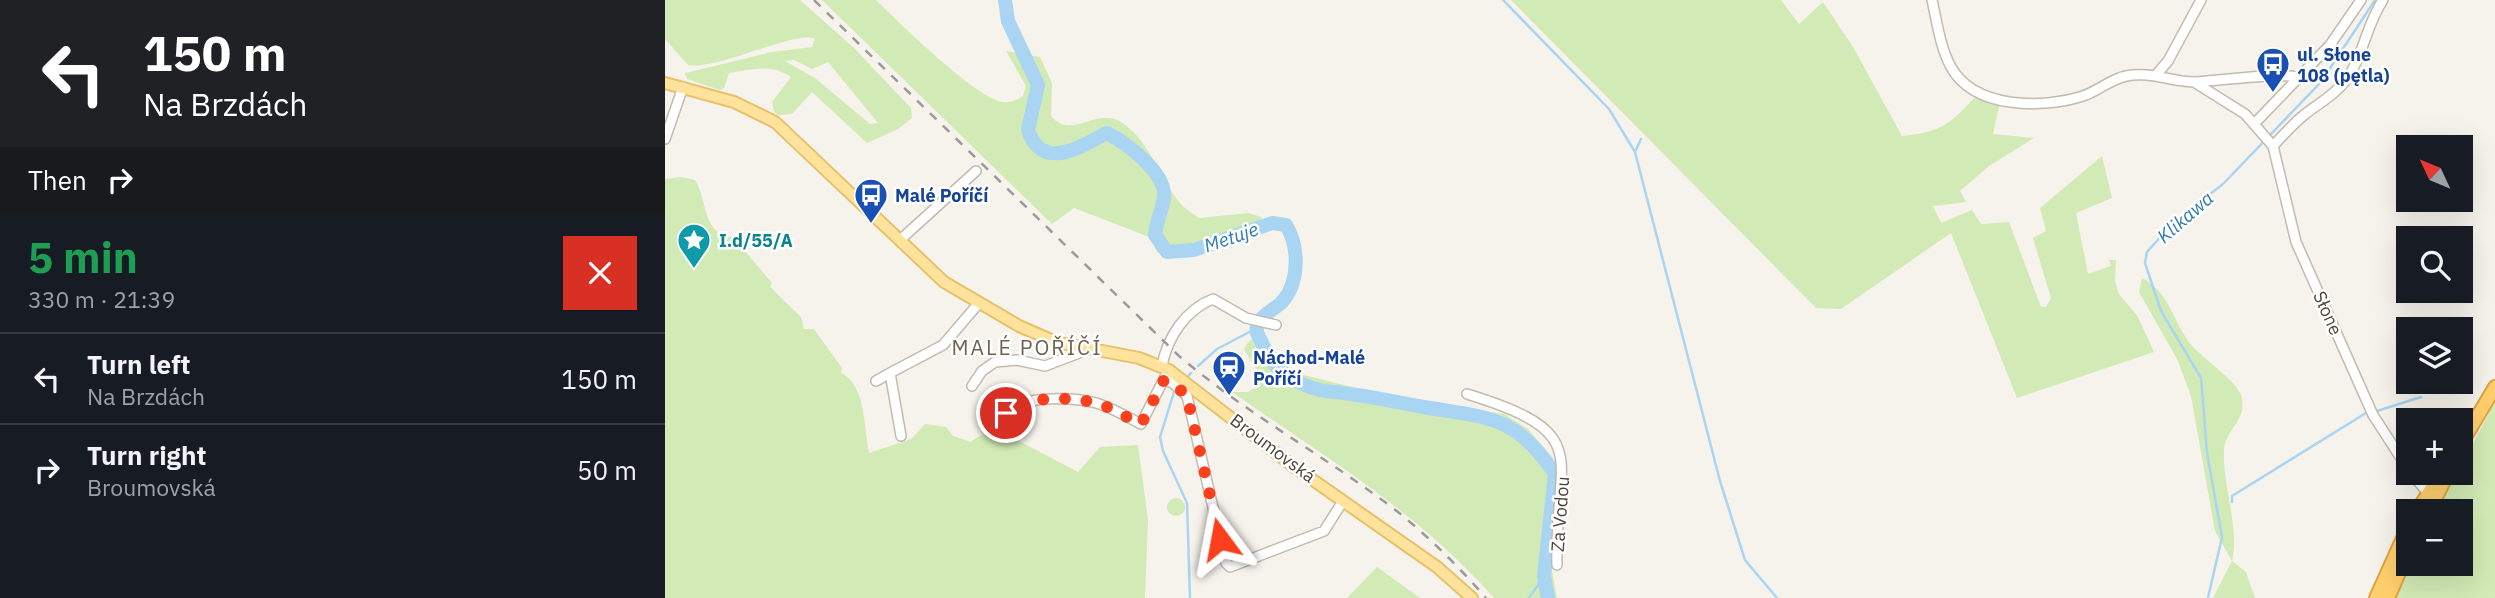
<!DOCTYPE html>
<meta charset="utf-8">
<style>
:root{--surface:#171b24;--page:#20242c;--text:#f1f3f6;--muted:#9ea1a6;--line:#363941}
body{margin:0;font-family:"IBM Plex Sans",sans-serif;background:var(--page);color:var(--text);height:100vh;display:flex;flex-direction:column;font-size:26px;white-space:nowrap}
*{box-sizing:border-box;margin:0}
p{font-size:23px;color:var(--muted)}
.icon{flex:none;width:38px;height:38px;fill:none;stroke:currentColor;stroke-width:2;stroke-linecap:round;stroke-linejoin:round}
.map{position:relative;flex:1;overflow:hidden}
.panel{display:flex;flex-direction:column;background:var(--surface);width:665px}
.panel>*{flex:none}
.hud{background:#202124;color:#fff;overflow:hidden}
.needle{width:46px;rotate:314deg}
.controls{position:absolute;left:1731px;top:135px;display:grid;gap:14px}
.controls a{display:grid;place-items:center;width:77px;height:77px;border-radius:0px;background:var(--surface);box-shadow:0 7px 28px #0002;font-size:35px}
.pin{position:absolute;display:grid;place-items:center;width:60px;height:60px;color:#fff;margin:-30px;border:4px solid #fff;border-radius:50%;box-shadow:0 2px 7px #0007}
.me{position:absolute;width:77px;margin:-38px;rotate:347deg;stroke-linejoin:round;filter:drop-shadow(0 0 5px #0008)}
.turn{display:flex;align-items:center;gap:24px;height:147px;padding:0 28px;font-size:32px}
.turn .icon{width:91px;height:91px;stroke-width:2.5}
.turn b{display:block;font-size:49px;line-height:60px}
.then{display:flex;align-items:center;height:66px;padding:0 28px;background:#0003;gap:14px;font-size:26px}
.round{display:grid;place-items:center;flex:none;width:74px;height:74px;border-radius:0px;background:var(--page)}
.head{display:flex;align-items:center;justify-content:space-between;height:119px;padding:0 28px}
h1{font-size:42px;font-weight:800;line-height:52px;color:#1e9e55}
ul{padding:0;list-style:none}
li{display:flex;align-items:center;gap:21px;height:91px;padding:0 28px;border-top:2px solid var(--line)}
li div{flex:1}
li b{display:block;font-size:26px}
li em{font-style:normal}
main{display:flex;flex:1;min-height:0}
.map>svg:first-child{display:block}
</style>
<main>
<section class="panel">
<div class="hud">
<div class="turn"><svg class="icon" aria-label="left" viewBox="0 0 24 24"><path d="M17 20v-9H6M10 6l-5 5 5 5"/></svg><div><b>150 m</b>Na Brzdách</div></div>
<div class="then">Then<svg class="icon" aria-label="right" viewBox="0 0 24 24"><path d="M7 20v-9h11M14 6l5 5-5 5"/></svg></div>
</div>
<div class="head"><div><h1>5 min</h1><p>330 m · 21:39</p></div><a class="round" style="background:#d93025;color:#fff"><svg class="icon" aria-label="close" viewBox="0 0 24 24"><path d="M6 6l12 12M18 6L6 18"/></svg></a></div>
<ul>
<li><svg class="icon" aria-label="left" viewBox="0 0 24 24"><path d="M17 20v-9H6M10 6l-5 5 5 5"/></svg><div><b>Turn left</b><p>Na Brzdách</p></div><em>150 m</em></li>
<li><svg class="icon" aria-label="right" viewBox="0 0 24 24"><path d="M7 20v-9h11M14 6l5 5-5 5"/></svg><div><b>Turn right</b><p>Broumovská</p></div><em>50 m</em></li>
</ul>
</section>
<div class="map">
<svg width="1830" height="598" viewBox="0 0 1830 598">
<rect width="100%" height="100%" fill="#f6f3ec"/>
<path fill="#d2eab5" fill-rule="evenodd" d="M 0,0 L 135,0 L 188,47 L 246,108 L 247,118 L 233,129 L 202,143 L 147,92 L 127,114 L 113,115 L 109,112 L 107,102 L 126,77 C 106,63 86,70 64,73 L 59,88 L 55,90 L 22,79 L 20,73 L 107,52 L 147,47 L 150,39 C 134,29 50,71 23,65 L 0,39 ZM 129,60 L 147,69 L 163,62 L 213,123 L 205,124 L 150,78 L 120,61 Z
M 157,0 L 211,0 C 232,21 313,100 338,102 C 347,103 352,100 358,96 L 361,86 L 341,51 L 375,57 L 387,83 L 386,116 C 407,141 431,106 456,122 C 487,142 493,179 517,205 C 521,210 529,214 534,218 L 584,213 L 596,217 L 602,230 C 567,245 532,254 493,253 L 484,237 L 409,208 L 387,224 Z
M 846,0 L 1116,0 L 1134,24 L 1158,2 L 1188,47 L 1237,136 C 1277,132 1285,124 1312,95 L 1335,102 L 1328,134 L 1369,138 L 1324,166 L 1295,191 L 1301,202 L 1268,206 L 1276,223 L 1307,210 L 1316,224 L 1344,222 L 1376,307 L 1381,307 L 1386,298 L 1368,238 L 1381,231 L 1375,208 L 1437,156 L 1447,198 L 1411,213 L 1423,274 L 1446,266 L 1444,260 L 1451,260 L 1450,281 L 1454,294 L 1473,317 L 1489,352 L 1352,398 L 1286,233 L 1176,309 L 1151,308 Z
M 16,177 L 30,180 C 43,201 37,235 68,237 L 107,283 L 105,287 L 136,317 L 139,329 L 149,329 L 177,368 L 176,373 C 201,384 199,430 204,453 L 246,439 L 260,424 L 281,427 L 288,436 L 306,442 C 320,430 332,433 347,442 L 352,440 L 413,472 L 435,447 L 473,445 L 483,520 L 480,598 L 0,598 L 0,179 Z
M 1477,278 C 1505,292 1508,323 1527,346 C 1538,358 1572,382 1576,395 C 1584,418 1561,429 1559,449 C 1557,485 1575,528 1567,561 L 1581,572 L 1590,598 L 1548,598 L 1567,561 L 1550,531 L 1526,396 L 1512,359 L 1474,292 Z
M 598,334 L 620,364 L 639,375 L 727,397 L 839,414 L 863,429 L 887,457 L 891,505 L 886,565 L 892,598 L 829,598 C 749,508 663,460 567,392 L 583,392 L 595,385 L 595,377 L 579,349 L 584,341 Z
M 1830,402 L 1830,598 L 1728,598 L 1746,564 L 1796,564 L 1796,511 L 1772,511 L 1792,473 L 1796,472 L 1796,466 Z
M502 507a9 9 0 1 1 18 0a9 9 0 1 1-18 0Z
M 712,567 L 755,598 L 682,598 Z"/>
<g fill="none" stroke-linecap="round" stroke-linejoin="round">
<path stroke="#a9d4f2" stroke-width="2.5" d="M 838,0 L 944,109 L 970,152 L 1055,481 L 1080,560 L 1112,598
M 970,152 L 976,139
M 533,366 L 552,349 L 592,328
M 523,376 L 526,373
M 510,389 L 495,437 L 498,451 L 522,503 L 525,598
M 1712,411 L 1756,397
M 1567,502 L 1567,496 L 1701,413
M 864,598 L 879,576
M 1543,598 L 1557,537 L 1542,453 L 1536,378 L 1496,311 L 1480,263 L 1482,252 L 1508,223 L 1558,184 L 1656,82 L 1710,0"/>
<path stroke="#a9d4f2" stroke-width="14" d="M 340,0 L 343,21 L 373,85 L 363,130 C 377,172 416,147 442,133 C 461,143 501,172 499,197 C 498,208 491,222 490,235 L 502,252 L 529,250 L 607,223 L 621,225 C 634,246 635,282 617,302 C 610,309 598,314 593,323 C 589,330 594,337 597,343 C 608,371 630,384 658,391 C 690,393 721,400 753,406 C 819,418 849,412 890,474 L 879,576 L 883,598"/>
<defs>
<path id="minor" d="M 1267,0 C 1272,22 1275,47 1286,67 C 1309,109 1377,109 1418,96 C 1433,91 1446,79 1461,76 C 1485,71 1507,82 1530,82 C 1552,81 1615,72 1631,77
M 1491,75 L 1503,61 L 1536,0
M 1529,82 L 1580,114 L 1608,146
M 1590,123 L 1665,45 L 1696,0
M 0,139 L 18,87
M 1608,146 L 1631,242 L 1708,415 L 1743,469
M 1608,146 C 1618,135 1628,124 1639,115 C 1654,103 1670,95 1681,80 C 1699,55 1701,25 1718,0
M 235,240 L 311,171
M 497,366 C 502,338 520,310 548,299 L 581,318 L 611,325
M 499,380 L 508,383 L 522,396 L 561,563 L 565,567 L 659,531 L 678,501
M 211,381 L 225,373
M 307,386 L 317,371 L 330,362 L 352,360 L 380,366 L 414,353 L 417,347
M 802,394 C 932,434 889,456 892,565
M 341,413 L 343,406 C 370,398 404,396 431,403 C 446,407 462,417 476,424 L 501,375
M 236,436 L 225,373 L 278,345 L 314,303
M 1745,472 L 1763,493"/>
<path id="major" d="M 0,83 L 69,102 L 110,122 L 279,282 L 354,326 L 391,342 L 474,358 L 504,370 L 628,466 L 772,567 L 807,598"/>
<path id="highway" d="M 1796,444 L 1830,387
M 1752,511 L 1777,472
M 1764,511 L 1780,479
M 1711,598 L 1743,527
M 1723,598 L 1743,552"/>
</defs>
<use href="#minor" stroke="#c2bbae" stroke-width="12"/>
<use href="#major" stroke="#e6c16a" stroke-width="14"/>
<use href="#highway" stroke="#e0a43c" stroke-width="16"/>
<use href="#minor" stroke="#fff" stroke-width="9"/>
<use href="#major" stroke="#ffe39c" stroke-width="10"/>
<use href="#highway" stroke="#ffcf6e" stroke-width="12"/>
<path stroke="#9a9a9a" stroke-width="2.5" stroke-dasharray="9 9" stroke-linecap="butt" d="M 149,0 L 514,356 C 583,415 662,457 733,512 C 765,538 794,567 821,598"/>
</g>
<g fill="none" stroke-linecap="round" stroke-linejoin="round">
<path stroke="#fc3f1d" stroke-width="12" stroke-dasharray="0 21.6" d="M 341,413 L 343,406 C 370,398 404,396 431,403 C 446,407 462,418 476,424 L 499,380 L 508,383 L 522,396 L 555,539"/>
</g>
<defs>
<symbol id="bus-pin" viewBox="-11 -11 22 30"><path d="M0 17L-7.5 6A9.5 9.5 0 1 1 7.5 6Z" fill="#1a4fb4" stroke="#fff"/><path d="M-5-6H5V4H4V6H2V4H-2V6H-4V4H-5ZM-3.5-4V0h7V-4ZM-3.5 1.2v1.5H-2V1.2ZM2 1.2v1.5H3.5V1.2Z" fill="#fff"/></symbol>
<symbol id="sight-pin" viewBox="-11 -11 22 30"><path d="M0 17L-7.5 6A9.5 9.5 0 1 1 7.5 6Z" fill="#0f9aa8" stroke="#fff"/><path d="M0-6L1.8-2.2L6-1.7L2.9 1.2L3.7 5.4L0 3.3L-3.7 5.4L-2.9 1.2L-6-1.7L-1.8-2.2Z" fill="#fff"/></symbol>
<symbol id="station-pin" viewBox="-11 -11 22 30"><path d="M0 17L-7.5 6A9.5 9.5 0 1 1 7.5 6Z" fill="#1a4fb4" stroke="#fff"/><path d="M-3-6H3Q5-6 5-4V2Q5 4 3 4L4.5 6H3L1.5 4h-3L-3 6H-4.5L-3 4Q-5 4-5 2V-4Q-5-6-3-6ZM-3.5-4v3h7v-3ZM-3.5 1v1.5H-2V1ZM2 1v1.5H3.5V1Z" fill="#fff"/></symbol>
</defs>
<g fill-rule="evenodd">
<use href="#bus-pin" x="1589" y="45" width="38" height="52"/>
<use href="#bus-pin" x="187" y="176" width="38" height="52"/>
<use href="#sight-pin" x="10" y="221" width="38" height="52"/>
<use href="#station-pin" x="545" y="348" width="38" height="52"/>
</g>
<g text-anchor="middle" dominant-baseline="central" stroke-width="5" stroke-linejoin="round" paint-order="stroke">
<g font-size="18" font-weight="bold" fill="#164399" stroke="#fff" text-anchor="start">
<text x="1632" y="54">ul. Słone<tspan x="1632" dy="21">108 (pętla)</tspan></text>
<text x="230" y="195">Malé Poříčí</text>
<text x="588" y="357">Náchod-Malé<tspan x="588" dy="21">Poříčí</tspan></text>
</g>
<g font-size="18" font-weight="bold" fill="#0d838f" stroke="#fff" text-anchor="start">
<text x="54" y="240">I.d/55/A</text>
</g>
<g font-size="18" fill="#4b4439" stroke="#fff">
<text transform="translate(1663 313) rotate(66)">Słone</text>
<text transform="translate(608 448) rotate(37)">Broumovská</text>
<text transform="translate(895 514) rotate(-86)">Za Vodou</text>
</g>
<g font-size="19" font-style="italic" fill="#2e7ab2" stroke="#fff">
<text transform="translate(1520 217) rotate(-41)">Klikawa</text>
<text transform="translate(566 237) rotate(-19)">Metuje</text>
</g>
<g font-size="21" letter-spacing="2" fill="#6e6250" stroke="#fff">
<text x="362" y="347">MALÉ POŘÍČÍ</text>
</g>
</g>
</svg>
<div class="controls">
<a><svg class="needle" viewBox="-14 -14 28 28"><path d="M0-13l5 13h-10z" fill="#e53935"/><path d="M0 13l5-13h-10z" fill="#9ea1a6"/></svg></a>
<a><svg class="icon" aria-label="search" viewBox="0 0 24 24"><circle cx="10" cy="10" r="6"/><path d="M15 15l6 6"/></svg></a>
<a><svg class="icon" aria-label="layers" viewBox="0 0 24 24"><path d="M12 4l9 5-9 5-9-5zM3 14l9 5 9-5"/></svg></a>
<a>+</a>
<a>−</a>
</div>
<div class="pin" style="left:341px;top:413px;background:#d93025"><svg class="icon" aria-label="arrive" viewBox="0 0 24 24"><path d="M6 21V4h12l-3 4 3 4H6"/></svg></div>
<svg class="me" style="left:555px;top:539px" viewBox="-20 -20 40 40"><path d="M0-17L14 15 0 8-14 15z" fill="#fc3f1d" stroke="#fff" stroke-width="4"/></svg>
</div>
</main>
